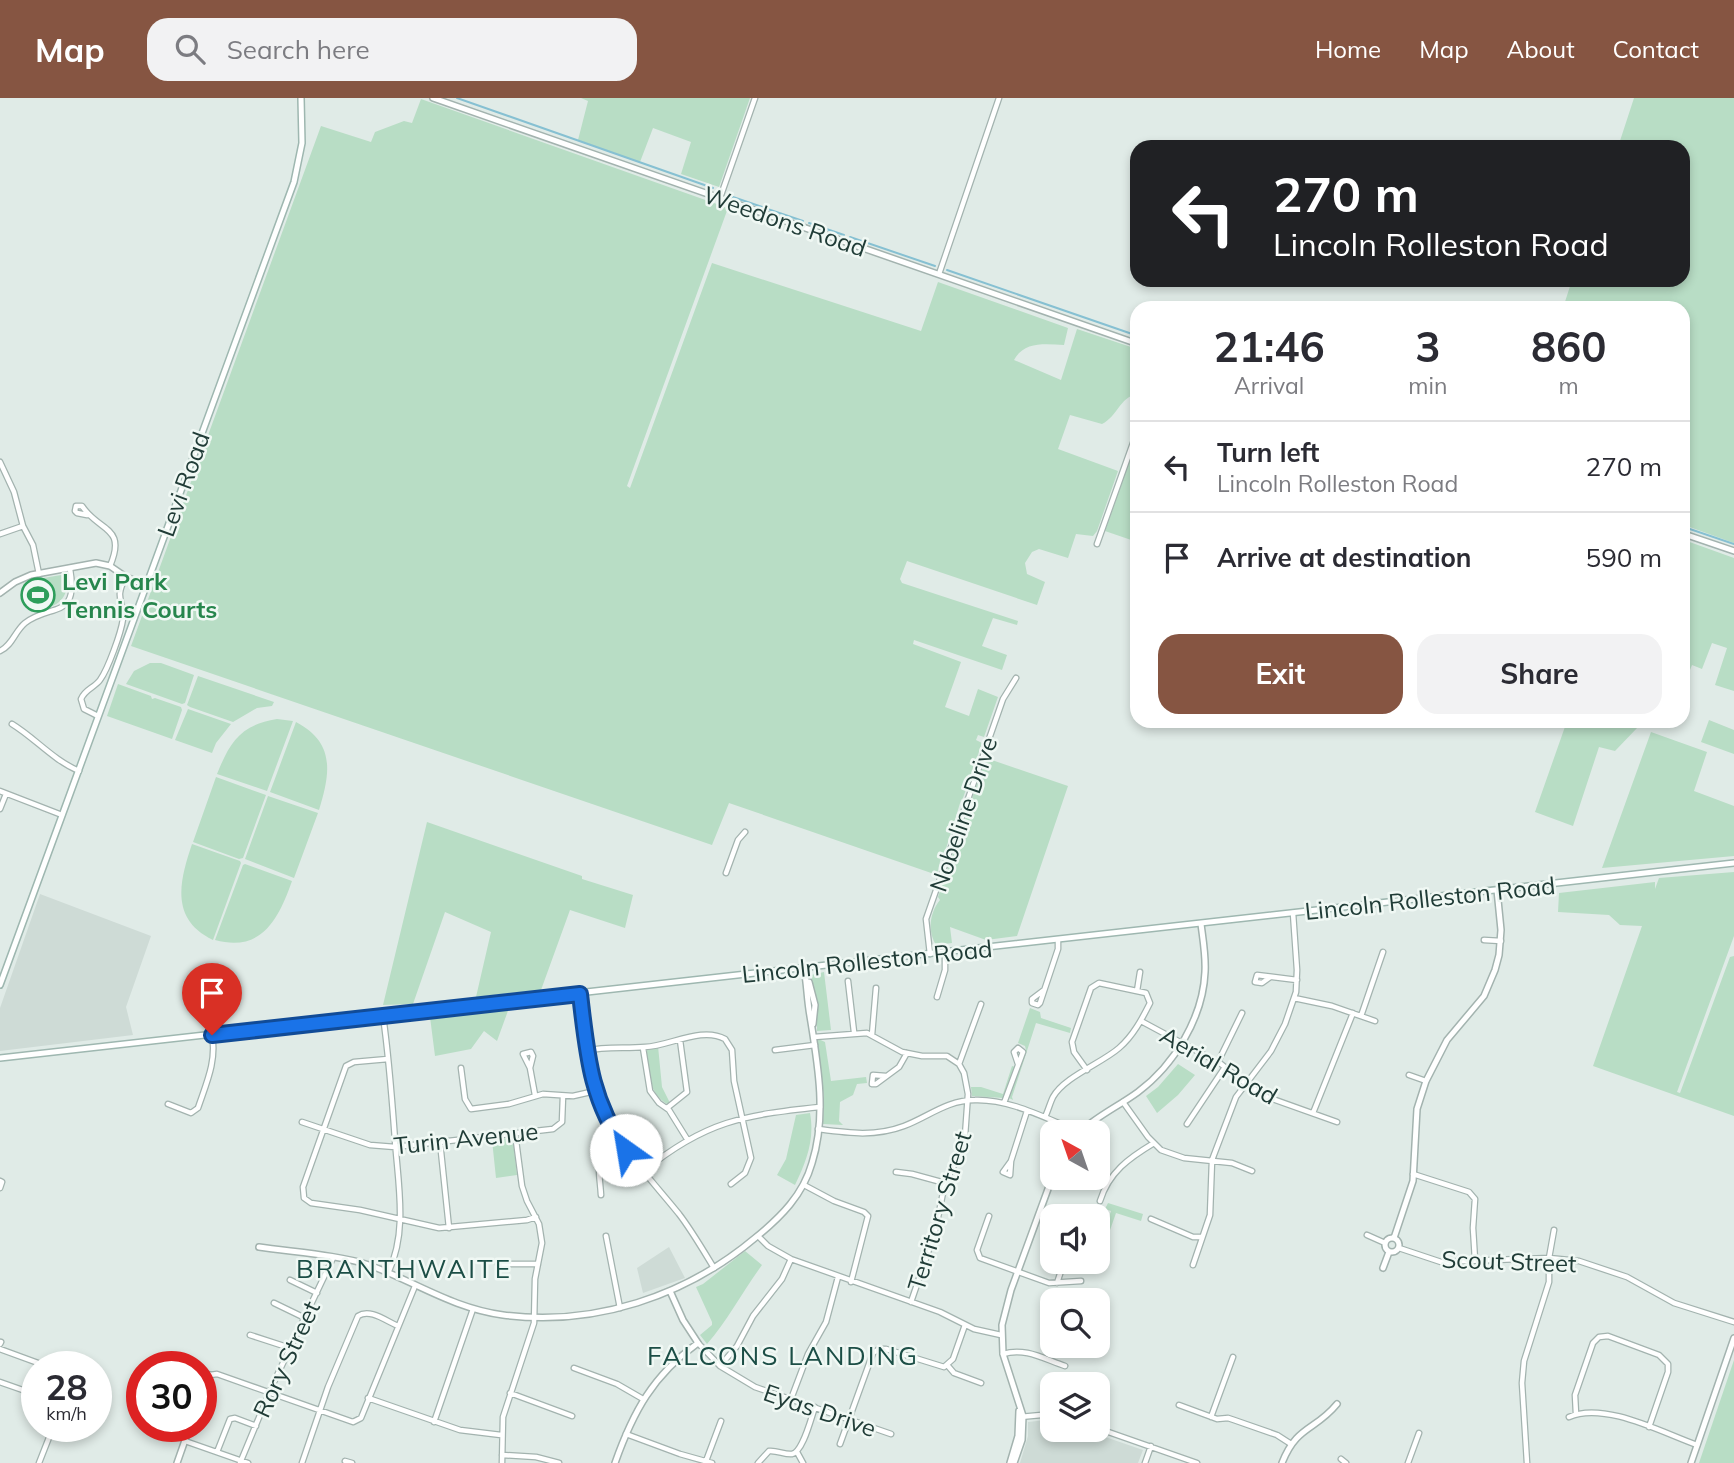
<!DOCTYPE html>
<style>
:root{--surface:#fff;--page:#f2f2f3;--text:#2b2b33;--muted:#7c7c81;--line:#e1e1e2;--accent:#865542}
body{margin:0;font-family:Mulish,sans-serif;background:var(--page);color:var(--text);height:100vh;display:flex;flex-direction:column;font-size:26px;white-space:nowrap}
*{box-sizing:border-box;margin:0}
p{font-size:23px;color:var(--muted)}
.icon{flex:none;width:38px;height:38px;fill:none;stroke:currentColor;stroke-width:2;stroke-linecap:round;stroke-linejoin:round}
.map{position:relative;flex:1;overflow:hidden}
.side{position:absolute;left:1130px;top:203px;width:560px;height:427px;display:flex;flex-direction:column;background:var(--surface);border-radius:21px;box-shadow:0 4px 10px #0003}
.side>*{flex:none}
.hud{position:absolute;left:1130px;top:42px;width:560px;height:147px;border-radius:21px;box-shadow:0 4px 10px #0003;background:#202124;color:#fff;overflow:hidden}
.needle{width:46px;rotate:320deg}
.tools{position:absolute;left:1040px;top:1022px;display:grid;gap:14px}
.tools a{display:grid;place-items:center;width:70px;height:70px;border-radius:14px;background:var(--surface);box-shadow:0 4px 10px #0003;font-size:35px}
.speed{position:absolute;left:21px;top:1253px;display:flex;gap:14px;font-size:35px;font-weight:700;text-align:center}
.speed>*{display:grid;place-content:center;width:91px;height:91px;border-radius:50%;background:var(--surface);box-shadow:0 4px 10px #0003;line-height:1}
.speed small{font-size:18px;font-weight:400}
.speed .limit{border:10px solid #d22;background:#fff;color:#111}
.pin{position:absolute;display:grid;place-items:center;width:60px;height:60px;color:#fff;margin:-72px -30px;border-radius:50% 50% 50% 0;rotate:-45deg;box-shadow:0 0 7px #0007}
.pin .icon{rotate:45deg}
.me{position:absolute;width:77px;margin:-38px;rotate:328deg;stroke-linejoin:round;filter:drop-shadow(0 0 5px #0008)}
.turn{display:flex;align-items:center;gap:24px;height:147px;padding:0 28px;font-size:32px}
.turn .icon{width:91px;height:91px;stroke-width:2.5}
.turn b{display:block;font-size:49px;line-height:60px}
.eta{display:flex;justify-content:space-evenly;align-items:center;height:119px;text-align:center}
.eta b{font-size:42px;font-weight:700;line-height:49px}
.action{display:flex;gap:14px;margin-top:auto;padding:14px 28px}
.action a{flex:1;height:80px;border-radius:21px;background:var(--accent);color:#fff;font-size:28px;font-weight:700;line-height:80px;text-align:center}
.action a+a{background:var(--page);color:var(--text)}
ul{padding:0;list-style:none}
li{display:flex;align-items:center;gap:21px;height:91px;padding:0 28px;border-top:2px solid var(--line)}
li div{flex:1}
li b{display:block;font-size:26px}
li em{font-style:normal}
header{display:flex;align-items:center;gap:42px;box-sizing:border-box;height:98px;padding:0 35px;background:var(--accent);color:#fff}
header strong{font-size:33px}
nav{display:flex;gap:38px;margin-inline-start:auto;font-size:24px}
.search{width:490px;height:63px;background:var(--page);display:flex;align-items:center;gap:18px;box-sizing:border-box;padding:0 24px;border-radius:21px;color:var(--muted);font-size:26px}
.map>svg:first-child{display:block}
</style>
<header>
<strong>Map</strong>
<div class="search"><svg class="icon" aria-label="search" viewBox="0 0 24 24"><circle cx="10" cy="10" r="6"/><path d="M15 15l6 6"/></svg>Search here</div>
<nav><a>Home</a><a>Map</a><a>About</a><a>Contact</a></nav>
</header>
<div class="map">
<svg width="1734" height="1365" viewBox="0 0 1734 1365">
<rect width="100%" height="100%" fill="#e0ebe7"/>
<path fill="#cedbd6" d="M 40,796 L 151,838 L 126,909 L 133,937 L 0,953 L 0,910 Z
M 669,1149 L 685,1180 L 643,1195 L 637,1170 Z
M 1046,1322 L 1052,1322 L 1052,1332 L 1085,1332 L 1143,1352 L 1138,1365 L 1020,1365 L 1028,1338 L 1028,1324 Z"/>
<path fill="#b8ddc5" d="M 581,0 L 750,0 L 719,89 L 681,76 L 691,44 L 653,30 L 640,64 L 578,42 L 588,3 Z
M 1634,0 L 1734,0 L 1734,445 L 1684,427 L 1684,210 L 1563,210 L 1572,182 L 1684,182 L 1684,49 L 1618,49 Z
M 421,1 L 728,110 L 627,388 L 630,390 L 712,165 L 921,233 L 938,184 L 1068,230 L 1064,247 C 1045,246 1024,243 1014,262 L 1061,282 L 1077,231 L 1137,251 L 1137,296 C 1119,300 1118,318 1102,326 L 1070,317 L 1058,351 L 1118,373 L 1097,433 L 1093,438 L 1076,436 L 1068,460 L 1039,451 L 1032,454 L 1025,465 L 1027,476 L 1045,484 L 1037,507 L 907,463 L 900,481 L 902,485 L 1018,523 L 1017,527 L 993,520 L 982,548 L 1007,557 L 1002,572 L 914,542 L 913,546 L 961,564 L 945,609 L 969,618 L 978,591 L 998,599 L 984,639 L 978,637 L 976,642 L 982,645 L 963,700 L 961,702 L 944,757 L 941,759 L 937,777 L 729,705 L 712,747 L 131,548 L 321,28 L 371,44 L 375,34 L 404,23 L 412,25 Z
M 1137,342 L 1138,444 L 1137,444 L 1105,433 Z
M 1684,442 L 1734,460 L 1734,593 L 1715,587 L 1727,550 L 1712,545 L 1702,571 L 1692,567 L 1688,577 L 1684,575 L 1684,547 L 1687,536 L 1684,535 Z
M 61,477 L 68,481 C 67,502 58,508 39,512 L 23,486 L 32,482 Z
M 150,565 L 161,565 L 194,577 L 185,605 L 182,606 L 126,586 L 134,573 Z
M 198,578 L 274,604 L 272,608 L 257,610 L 233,624 L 190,609 L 187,607 Z
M 118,586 L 151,598 L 152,601 L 155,600 L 181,609 L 182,612 L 172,641 L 107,618 Z
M 188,611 L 231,626 L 216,645 L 212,655 L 175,642 Z
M 277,621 L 293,623 L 267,693 L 217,676 C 230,644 240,627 277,621 Z
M 1709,622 L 1734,632 L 1734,656 L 1701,644 Z
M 1567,623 L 1620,623 L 1638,629 L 1615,653 L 1599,649 L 1573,728 L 1535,714 Z
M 296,624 C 336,645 330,676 319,712 L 270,694 Z
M 1651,634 L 1707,654 L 1694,693 L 1734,708 L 1734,758 L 1602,770 Z
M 986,660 L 1068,688 L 1017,838 L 986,842 L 950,829 L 952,845 L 936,847 C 927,833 930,814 940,802 L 938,799 Z
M 216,679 L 266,697 L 243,760 L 239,761 L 193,744 Z
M 268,698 L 318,715 L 294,780 L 245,761 Z
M 427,724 L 582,778 L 582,781 L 633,797 L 625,830 L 570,812 L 541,892 L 476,899 L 491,834 L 445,814 L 413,906 L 383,907 Z
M 192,746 L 240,763 L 241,765 L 213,842 C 169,821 180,782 192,746 Z
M 245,766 L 292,783 C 279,820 262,855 215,842 L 243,767 Z
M 1734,774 L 1734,838 L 1677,994 L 1680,995 L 1730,859 L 1734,858 L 1734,1018 L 1593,968 L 1642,828 L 1620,827 L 1609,817 L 1558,814 L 1559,795 L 1655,784 L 1655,791 L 1659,780 Z
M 824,874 L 831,932 L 817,933 L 817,903 L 811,877 Z
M 509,910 L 497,943 L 484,933 L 471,951 L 435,958 L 430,919 Z
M 1030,910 L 1040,914 L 1041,920 L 1071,930 L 1070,935 L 1036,925 L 1012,999 L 1013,1002 L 1009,1000 L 1026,952 L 1025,948 L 1018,945 Z
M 814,939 L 825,944 L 831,983 L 866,979 L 867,985 L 857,986 L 853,997 L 840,1004 L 839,1023 L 843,1027 L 823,1026 L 824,998 Z
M 658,948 L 662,989 L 670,1005 L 667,1006 C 648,994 646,970 647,949 Z
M 1178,966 L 1195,977 L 1178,997 L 1157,1015 L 1146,998 L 1158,989 Z
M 1012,968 L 1015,969 L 1003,1000 L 972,998 L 971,989 L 981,989 L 1003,996 Z
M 810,1015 C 815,1042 806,1064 795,1087 L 777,1077 L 786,1061 L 796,1017 Z
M 509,1040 L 513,1043 L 517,1077 L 496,1080 L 492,1042 Z
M 1108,1105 L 1143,1116 L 1141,1123 L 1116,1115 L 1109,1135 L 1104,1133 L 1111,1113 L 1105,1111 Z
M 745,1153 L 762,1167 C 743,1193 728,1222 707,1246 L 700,1237 L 712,1227 L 712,1224 L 696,1189 L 703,1186 Z
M 1734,1262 L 1734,1365 L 1699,1365 Z"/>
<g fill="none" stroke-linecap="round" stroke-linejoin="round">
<path stroke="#86c0d2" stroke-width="2" d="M 457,0 L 713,90
M 730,98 L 803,123
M 809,125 L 844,137
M 850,139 L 935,168
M 947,172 L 1138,238
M 1684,429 L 1734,446"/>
<defs>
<path id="minor" d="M 720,100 L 755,0
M 939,176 L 999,0
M 0,364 L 14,394 L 23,428 L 33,447 L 39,476
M 76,408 L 82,408 C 99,434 127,428 110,468
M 76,408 L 75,413 L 77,415 L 87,417
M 0,436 L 23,428
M 1097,446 L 1138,331
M 0,553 C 12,548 15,533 25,525 C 51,505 79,522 70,471
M 98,618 L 84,611 L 81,601 C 85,591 94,590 100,582 C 108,571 121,535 123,521 C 125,502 113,502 126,479
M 12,626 C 35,640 53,662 79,673
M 0,693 L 62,717
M 0,711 L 6,696
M 726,775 L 738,742 L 745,734
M 1484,842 L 1501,843
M 930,856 L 926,821 L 1003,601 L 1016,580
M 1269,880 L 1262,885 L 1255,884 L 1257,877 L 1297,882
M 848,883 L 854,934
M 1044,892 L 1032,901 L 1032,905 L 1038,907 L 1040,905 L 1058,851 L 1058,842
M 1137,893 L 1140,874
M 580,896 C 584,932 585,968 598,1002 C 616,1046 650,1080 679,1116 C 692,1133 703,1152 714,1170
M 937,899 L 945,872 L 945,855
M 1294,900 L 1332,908 L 1375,923
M 383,918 C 389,959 392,1001 395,1042 C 398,1086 408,1134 388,1175
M 1361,918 L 1383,854
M 1141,923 L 1221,966 L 1246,986 L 1267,999 L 1337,1024
M 872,937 L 876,890
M 814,939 L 867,935 L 902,954 L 922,958 L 947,958 L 959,966 L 964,975 L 968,996 L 965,1038 L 961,1054 L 945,1085 L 935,1134 L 911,1204
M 643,950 L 650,993 L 659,1005 L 669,1012 L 687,1041
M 775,952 L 815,947
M 586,953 C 606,948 625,951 645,949 C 670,948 702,928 725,941 L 732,952 L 734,983 L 751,1060 L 745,1075 L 731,1086
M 388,961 L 354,964 L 346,968 L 303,1089 L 304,1100 L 311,1105 L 360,1112 L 439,1130 L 527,1122 L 536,1119
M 1218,964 L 1242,915
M 959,966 L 981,906
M 461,970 L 465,1001 L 471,1011 L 509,1006 L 543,996 L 573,998 L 595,993
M 530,970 L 533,958 L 531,954 L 523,956 L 530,970 L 535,997
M 1409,977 L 1426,983
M 886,978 L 873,977 L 872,986 L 876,986 L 899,969 L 907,955
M 1123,1004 L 1148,1039 L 1161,1052 L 1184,1060 L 1232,1065 L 1252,1073
M 1004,1005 L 1023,954 L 1018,950 L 1014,954 L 1018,966
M 168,1006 L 191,1015 L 198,1010 C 206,986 217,963 212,937
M 667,1010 L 687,994 L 680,942
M 1313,1015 L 1353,915
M 1045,1019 C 1048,1013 1050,1005 1053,999 C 1064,979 1102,965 1119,950 C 1133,938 1142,921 1150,905 L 1146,895 L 1099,885 L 1091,890 L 1072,944 L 1074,954 L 1087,972
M 302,1024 L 370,1047 L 395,1049 L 553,1031 L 562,1024 L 563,998
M 1187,1026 L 1225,969
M 818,1031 C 848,1035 875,1039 904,1028 C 928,1019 947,1002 975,1002 C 1007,1001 1039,1017 1068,1029 L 1073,1034
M 440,1044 L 449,1130
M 1011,1063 L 1003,1074 L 1010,1077 L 1011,1063 L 1027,1013
M 644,1073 C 705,1023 744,1017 820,1009
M 896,1074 L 912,1076 L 945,1085
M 1413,1076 L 1469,1094 L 1475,1101 L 1473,1130 L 1475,1162
M 0,1083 L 2,1084 L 0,1090
M 804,1087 L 834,1103 L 864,1114 L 868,1118 L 851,1184
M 601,1097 C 599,1066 593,1064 622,1046
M 1100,1103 C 1109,1074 1129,1060 1154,1045
M 989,1118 L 977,1152 L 980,1160 L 1049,1185 L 1081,1183
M 1151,1121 L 1193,1139 L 1202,1139
M 1367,1137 L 1385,1145
M 606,1138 L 620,1210
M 758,1138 L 768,1148 L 791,1161 L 940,1214 L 974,1231 L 1001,1237
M 1399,1150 L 1441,1164 L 1549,1160 L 1579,1163 L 1627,1179 L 1674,1205 L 1734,1224
M 498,1166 L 538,1166
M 1193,1167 L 1210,1117 L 1212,1062 L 1236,999 L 1271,953 L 1285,926 L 1296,894 L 1297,872 L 1293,815
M 290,1182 L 317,1195
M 1057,1185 L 1064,1164
M 274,1205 L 305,1220
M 250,1237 L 290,1250
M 698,1245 L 720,1268 L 755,1289 L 891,1336
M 0,1246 L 1,1244
M 0,1251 L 49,1269
M 1003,1256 C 1025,1249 1044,1261 1065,1268
M 720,1268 L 737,1248 L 753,1218 L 782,1181 L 791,1161
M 948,1268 L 954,1275 L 981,1285
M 574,1270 L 617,1286 L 643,1301
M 210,1277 L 217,1276 L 353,1324 L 361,1320 L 415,1188
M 0,1284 L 37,1297
M 96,1285 L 101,1287
M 510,1295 L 572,1318
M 368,1300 L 460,1332 L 501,1337
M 791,1301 L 808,1256 L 826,1224 L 838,1179
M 1179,1307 L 1217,1321 L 1228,1320 L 1234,1322 L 1277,1337 L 1291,1346
M 1576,1316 L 1575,1297 L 1593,1245 L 1599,1239 L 1608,1238 L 1659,1257 L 1668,1266 L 1668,1274 L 1649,1329
M 1020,1319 L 1052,1316
M 1211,1319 L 1233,1259
M 1569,1319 C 1604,1303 1663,1335 1697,1347
M 434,1324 L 473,1211
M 1097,1330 L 1197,1365
M 626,1336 L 680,1356 L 712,1365
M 185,1343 L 248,1365
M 840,1346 L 873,1255 L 879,1251 L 886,1251 L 944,1269 L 953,1261 L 965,1227
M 217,1354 L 230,1321 L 235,1320 L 256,1328
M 797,1354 L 803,1365
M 502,1357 L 536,1359 L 559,1365
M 1341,1361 L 1346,1365
M 345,1363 L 352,1365
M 706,1363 L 721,1323
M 39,1365 L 50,1337
M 240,1365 L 273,1286 L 333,1160
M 302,1365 L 328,1289 L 358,1218 C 370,1210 386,1223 398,1228
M 502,1365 L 503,1319 L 534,1225 L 535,1181 L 542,1145 L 539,1126 L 527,1103 L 522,1088 L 515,1035
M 758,1365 L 769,1353 C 777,1352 785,1357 792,1356 C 803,1354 811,1320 815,1309
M 1145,1365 L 1151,1348
M 1408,1365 L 1419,1335
M 1527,1365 L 1522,1285 L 1524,1263 L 1549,1184 L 1549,1160 L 1554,1132"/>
<path id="tertiary" d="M 433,0 L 1138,246
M 1684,436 L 1734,453
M 0,495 L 15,484 L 31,477 L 96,465 L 110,468 L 126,479 L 145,487
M 809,884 L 815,907 L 813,926
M 1080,1034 C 1097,1018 1119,1008 1138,994 C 1174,967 1203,920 1205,874 C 1206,858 1203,842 1201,826
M1385 1147a7 7 0 1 1 14 0a7 7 0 1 1-14 0Z
M 1394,1140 L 1413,1083 L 1417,1011 L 1426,983 L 1447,942 L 1484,898 L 1495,872 L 1499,857 L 1501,832 L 1497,792
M 259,1149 C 292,1154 339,1157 369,1167 C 416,1184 452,1210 503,1217 C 594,1229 686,1198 755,1140 C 781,1119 803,1097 812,1065 C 827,1017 818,967 810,918 C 807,902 807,886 804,870
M 1383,1170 L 1389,1154
M 201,1296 L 210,1277
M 177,1365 L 190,1328
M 615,1365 C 633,1314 653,1277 698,1245 L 683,1222 L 670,1193
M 1010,1365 L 1018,1338 L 1019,1313
M 1014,1365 L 1022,1342 L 1023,1318 L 1003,1256 L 1002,1227 L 1011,1192 L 1052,1080
M 1282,1365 C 1297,1327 1315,1333 1337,1306
M 1691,1365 L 1734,1240"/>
<path id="secondary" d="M 0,887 L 294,84 L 302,45 L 301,0
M 0,960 L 1734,765"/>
</defs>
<use href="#minor" stroke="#a3b3af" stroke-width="7"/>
<use href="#tertiary" stroke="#a3b3af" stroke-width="8"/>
<use href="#secondary" stroke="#9eb7b0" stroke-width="8"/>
<use href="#minor" stroke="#fff" stroke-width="4.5"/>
<use href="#tertiary" stroke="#fff" stroke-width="5"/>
<use href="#secondary" stroke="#fff" stroke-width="5"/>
</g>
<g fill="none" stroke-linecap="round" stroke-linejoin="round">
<defs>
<path id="route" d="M 212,937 L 580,896 C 587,955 590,1002 626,1052"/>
</defs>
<use href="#route" stroke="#114b97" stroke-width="18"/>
<use href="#route" stroke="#1a73e8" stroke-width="12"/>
</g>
<defs>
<symbol id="stadium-ring" viewBox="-11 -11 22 22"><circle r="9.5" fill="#f0f8f4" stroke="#2e9e5b" stroke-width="1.5"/><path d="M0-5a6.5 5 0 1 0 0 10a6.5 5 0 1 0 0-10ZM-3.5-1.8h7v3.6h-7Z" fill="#2e9e5b"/></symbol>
</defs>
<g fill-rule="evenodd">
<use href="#stadium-ring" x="19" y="478" width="38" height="38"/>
</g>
<g text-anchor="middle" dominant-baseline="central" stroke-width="5" stroke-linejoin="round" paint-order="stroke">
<g font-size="24" fill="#203c37" stroke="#f0f8f4">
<text transform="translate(785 123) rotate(19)">Weedons Road</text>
<text transform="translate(183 386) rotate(-70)">Levi Road</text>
<text transform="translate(963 716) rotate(-71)">Nobeline Drive</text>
<text transform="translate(1430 800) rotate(-6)">Lincoln Rolleston Road</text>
<text transform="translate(867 863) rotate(-6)">Lincoln Rolleston Road</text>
<text transform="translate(1219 967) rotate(30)">Aerial Road</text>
<text transform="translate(466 1040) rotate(-6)">Turin Avenue</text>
<text transform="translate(939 1113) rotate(-73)">Territory Street</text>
<text transform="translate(1509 1163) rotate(2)">Scout Street</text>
<text transform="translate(286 1261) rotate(-65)">Rory Street</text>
<text transform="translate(820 1312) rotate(19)">Eyas Drive</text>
</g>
<g font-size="24" font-weight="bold" fill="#27864d" stroke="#f0f8f4" text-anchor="start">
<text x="62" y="483">Levi Park<tspan x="62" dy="28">Tennis Courts</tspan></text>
</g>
<g font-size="26" letter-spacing="2" fill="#1c4e46" stroke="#f0f8f4">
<text x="404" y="1170">BRANTHWAITE</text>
<text x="783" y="1257">FALCONS LANDING</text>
</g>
</g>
</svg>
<div class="tools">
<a><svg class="needle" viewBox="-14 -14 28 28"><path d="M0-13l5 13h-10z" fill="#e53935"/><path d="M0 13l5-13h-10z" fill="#7c7c81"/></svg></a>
<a><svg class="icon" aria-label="sound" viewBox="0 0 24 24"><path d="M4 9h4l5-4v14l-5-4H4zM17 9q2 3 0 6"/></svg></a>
<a><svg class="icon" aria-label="search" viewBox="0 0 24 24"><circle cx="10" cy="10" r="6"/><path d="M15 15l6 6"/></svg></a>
<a><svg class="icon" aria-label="layers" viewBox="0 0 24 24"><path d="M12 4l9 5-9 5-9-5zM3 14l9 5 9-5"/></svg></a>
</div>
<div class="speed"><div>28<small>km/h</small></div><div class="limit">30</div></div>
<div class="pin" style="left:212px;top:937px;background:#d93025"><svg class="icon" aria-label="arrive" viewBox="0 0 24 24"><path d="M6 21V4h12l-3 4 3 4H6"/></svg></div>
<svg class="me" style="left:626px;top:1052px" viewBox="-20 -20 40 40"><circle r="19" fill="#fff"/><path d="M0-13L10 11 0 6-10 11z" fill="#1a73e8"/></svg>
<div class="hud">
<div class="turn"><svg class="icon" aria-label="left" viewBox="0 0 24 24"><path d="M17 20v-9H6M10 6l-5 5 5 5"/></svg><div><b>270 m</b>Lincoln Rolleston Road</div></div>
</div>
<section class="side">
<div class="eta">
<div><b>21:46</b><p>Arrival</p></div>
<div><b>3</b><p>min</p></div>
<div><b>860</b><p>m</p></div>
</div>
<ul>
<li><svg class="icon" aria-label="left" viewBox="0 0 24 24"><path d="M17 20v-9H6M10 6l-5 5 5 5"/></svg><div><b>Turn left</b><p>Lincoln Rolleston Road</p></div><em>270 m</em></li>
<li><svg class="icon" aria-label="arrive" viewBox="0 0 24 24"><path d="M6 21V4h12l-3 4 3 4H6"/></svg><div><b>Arrive at destination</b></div><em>590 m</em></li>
</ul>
<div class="action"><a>Exit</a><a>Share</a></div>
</section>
</div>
